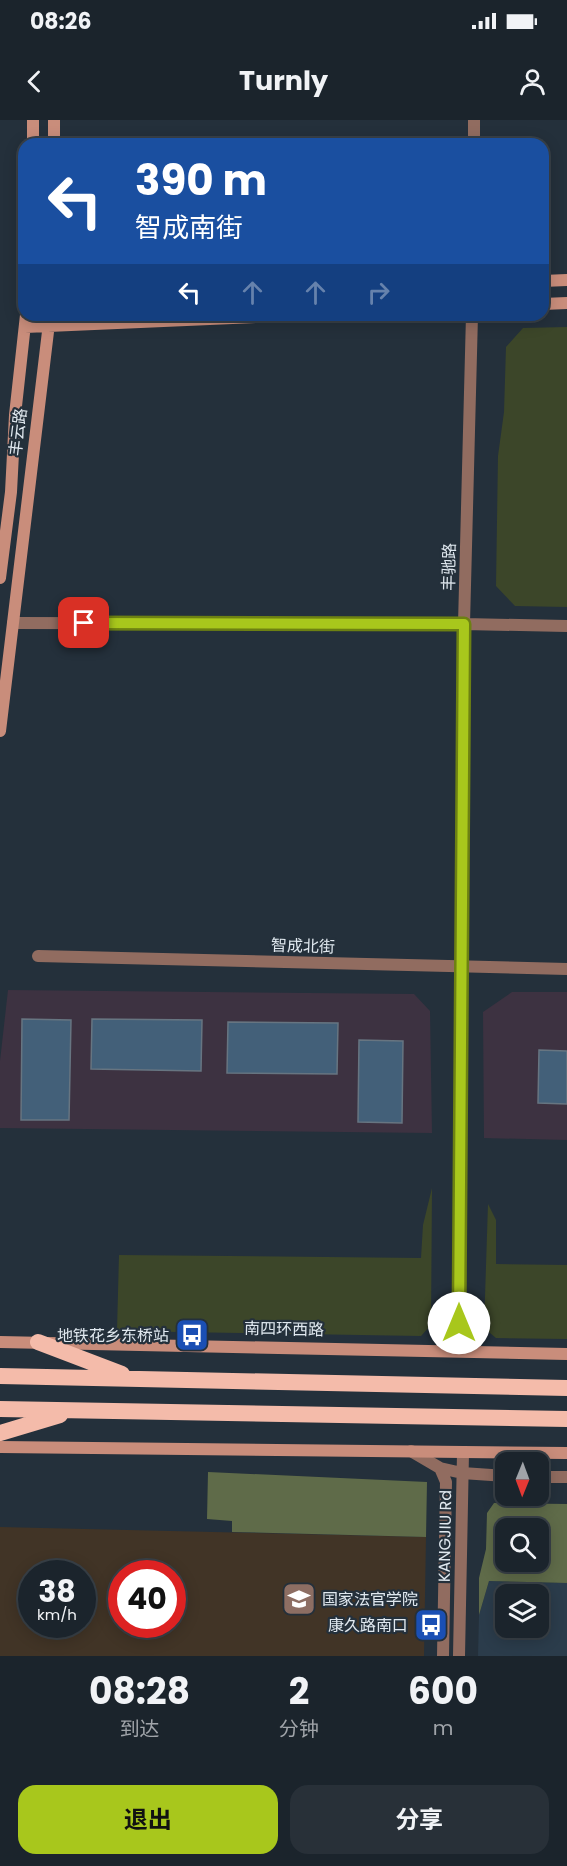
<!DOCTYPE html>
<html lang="zh">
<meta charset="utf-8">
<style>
:root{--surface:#1b242c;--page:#283038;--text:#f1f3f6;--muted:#a0a4a9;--line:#394148;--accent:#a8c71c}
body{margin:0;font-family:Poppins,"Noto Sans SC",sans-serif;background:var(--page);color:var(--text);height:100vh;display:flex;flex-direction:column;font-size:22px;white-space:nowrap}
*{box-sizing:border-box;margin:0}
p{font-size:20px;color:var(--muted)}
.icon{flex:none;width:33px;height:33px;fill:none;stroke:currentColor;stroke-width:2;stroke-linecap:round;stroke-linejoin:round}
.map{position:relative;height:1536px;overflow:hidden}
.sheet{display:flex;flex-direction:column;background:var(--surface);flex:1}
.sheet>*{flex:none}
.guide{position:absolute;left:18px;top:18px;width:531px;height:183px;border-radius:18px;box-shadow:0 3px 15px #0003,0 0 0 2px var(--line);background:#1a4fa0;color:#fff;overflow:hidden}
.needle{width:39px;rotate:181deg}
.buttons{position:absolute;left:495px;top:1332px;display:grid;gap:12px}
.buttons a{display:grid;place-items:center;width:54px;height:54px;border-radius:12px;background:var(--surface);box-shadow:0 3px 15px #0003,0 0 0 2px var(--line);font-size:30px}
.speed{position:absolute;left:18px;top:1440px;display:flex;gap:12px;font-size:30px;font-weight:700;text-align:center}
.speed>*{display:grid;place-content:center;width:78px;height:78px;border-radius:50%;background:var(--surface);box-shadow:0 3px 15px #0003,0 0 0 2px var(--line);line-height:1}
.speed small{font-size:15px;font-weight:400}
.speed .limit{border:9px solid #d22;background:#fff;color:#111}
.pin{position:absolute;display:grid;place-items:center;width:51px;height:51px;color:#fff;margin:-26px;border-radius:12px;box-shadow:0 3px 9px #0006}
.me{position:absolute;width:66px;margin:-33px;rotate:0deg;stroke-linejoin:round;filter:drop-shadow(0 0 4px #0008)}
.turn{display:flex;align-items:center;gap:21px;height:126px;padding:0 18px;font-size:27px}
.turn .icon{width:78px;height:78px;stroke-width:2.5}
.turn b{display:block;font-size:42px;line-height:51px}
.lanes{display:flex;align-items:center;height:57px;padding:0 18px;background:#0003;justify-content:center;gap:30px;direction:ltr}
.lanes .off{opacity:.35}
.eta{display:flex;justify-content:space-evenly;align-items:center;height:102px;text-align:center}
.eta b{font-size:36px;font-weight:700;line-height:42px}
.button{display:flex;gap:12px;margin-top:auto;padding:12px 18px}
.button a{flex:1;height:69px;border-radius:18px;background:var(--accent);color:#111;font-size:24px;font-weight:700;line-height:69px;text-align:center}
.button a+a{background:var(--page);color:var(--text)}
.status{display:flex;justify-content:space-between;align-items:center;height:42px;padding:0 30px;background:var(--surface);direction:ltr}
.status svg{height:16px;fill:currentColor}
header{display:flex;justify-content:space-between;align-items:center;height:78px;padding:0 18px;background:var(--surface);font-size:27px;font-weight:700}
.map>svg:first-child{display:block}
</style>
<div class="status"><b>08:26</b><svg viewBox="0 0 49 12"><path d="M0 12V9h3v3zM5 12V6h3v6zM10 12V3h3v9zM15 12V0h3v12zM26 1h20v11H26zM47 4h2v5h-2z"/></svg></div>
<header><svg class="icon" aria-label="back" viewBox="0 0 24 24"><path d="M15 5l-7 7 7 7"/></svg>Turnly<svg class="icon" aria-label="person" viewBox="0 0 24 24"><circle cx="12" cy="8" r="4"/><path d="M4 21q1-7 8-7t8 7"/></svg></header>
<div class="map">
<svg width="567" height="1536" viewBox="0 0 567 1536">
<rect width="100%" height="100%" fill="#24303b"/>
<path fill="#3d3241" d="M 8,870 L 414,874 L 430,891 L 432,1013 L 0,1008 L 0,941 Z
M 512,872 L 567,872 L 567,1020 L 484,1018 L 483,892 Z"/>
<path fill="#2b3c4b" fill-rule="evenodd" d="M 489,1461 L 567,1463 L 567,1536 L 478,1536 L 479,1495 ZM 506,1474 L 538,1474 L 538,1508 L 506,1508 Z"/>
<path fill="#413426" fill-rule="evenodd" d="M 0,1407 L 426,1417 L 424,1536 L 0,1536 ZM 32,1454 L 82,1454 L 82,1504 L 32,1504 ZM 122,1454 L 172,1454 L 172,1504 L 122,1504 Z"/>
<path fill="#3c4629" d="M 567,207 L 567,487 L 515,486 L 496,466 L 498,336 L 504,292 L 506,227 L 523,208 Z
M 432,1068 L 431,1205 L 421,1216 L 117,1211 L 119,1135 L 421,1138 L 423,1105 Z
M 488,1084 L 496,1100 L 496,1144 L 567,1145 L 567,1219 L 496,1218 L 484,1208 Z"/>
<path fill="#5f6b49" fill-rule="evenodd" d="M 208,1352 L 427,1362 L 426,1417 L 232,1412 L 232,1401 L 207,1399 Z
M 494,1383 L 567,1384 L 567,1463 L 489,1461 L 479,1495 L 479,1458 L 486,1429 L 487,1393 ZM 506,1408 L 538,1408 L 538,1442 L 506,1442 Z"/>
<path fill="#436079" stroke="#677581" stroke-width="1.5" d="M 22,899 L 71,900 L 69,1000 L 21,1000 Z
M 92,899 L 202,900 L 201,951 L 91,949 Z
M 228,902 L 338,903 L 337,954 L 227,953 Z
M 359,920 L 403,921 L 402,1003 L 358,1002 Z
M 539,930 L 567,931 L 567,984 L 538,983 Z"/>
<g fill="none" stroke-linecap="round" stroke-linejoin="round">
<path stroke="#916c60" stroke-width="12" d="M 474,24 L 474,0
M 13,503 L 464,504 L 567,506
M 38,836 L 567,849
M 459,1203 L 464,504 L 472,195
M 411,1331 L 440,1348 L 446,1362 L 443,1536
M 440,1348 L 462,1353 L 506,1356
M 538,1357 L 567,1357
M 459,1536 L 463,1333"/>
<path stroke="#c98d7b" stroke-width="12" d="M 33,24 L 33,0
M 54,24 L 54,0
M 543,161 L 567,160
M 543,184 L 567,183
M 25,207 L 299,195
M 0,458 L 11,372 L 15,295 L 26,195
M 0,611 L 50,195
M 0,1222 L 567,1234
M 0,1327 L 567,1333"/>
<path stroke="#f4bbaa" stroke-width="16" d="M 38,1222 L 122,1254
M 0,1256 L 567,1268
M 0,1289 L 567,1299
M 0,1313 L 60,1295"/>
</g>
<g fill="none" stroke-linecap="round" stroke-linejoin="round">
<defs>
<path id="route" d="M 84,503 L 464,504 L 459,1203"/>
</defs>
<use href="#route" stroke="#6d8112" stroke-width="15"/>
<use href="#route" stroke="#a8c71c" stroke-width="10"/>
</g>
<defs>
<symbol id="bus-square" viewBox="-11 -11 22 22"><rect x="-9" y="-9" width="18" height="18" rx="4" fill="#1a4fb4" stroke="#24303b"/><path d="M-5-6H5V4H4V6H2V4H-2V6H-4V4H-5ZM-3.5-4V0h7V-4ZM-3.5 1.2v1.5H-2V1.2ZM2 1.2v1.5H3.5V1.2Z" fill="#fff"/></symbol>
<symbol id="university-square" viewBox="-11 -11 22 22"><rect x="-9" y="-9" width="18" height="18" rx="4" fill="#8d6e63" stroke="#24303b"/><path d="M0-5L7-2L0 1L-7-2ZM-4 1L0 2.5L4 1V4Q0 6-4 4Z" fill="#fff"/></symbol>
</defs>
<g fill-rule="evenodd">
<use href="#bus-square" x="173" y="1196" width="38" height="38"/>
<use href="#university-square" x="280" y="1460" width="38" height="38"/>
<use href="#bus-square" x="412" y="1486" width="38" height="38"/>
</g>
<g text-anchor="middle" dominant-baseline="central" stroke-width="4.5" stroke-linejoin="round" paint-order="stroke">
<g font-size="16" fill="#e0e8ef" stroke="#24303b">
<text transform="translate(18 312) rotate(-83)">丰云路</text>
<text transform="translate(449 447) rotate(-89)">丰驰路</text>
<text transform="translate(303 826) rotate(2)">智成北街</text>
<text transform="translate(284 1209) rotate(1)">南四环西路</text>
<text transform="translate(445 1416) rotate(-89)">KANGJIU Rd</text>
</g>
<g font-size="16" fill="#e0e8ef" stroke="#24303b" text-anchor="end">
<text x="169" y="1215">地铁花乡东桥站</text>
<text x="322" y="1479" text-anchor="start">国家法官学院</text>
<text x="408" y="1505">康久路南口</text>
</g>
</g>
</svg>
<div class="buttons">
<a><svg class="needle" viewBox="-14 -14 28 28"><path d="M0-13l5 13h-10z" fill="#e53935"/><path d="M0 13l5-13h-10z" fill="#a0a4a9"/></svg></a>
<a><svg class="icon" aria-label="search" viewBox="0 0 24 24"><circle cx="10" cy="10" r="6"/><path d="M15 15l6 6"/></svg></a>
<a><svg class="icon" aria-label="layers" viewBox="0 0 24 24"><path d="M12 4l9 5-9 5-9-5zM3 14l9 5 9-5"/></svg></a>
</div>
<div class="speed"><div>38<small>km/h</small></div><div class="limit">40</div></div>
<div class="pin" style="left:84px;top:503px;background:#d93025"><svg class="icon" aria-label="arrive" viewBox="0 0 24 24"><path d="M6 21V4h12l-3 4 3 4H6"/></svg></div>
<svg class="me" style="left:459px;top:1203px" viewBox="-20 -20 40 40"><circle r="19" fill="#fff"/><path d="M0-13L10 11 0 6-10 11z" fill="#a8c71c"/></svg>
<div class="guide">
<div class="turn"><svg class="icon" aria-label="left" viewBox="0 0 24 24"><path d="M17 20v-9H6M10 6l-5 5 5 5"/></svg><div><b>390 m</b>智成南街</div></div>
<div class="lanes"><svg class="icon" aria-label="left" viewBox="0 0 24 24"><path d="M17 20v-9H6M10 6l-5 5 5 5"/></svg><svg class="icon off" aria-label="ahead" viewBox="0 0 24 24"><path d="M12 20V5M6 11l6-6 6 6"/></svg><svg class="icon off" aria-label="ahead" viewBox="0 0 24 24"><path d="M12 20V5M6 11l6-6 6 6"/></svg><svg class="icon off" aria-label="right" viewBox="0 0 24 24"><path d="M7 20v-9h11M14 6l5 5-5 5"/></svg></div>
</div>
</div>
<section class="sheet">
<div class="eta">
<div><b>08:28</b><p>到达</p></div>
<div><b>2</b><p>分钟</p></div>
<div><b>600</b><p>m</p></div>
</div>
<div class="button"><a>退出</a><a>分享</a></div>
</section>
